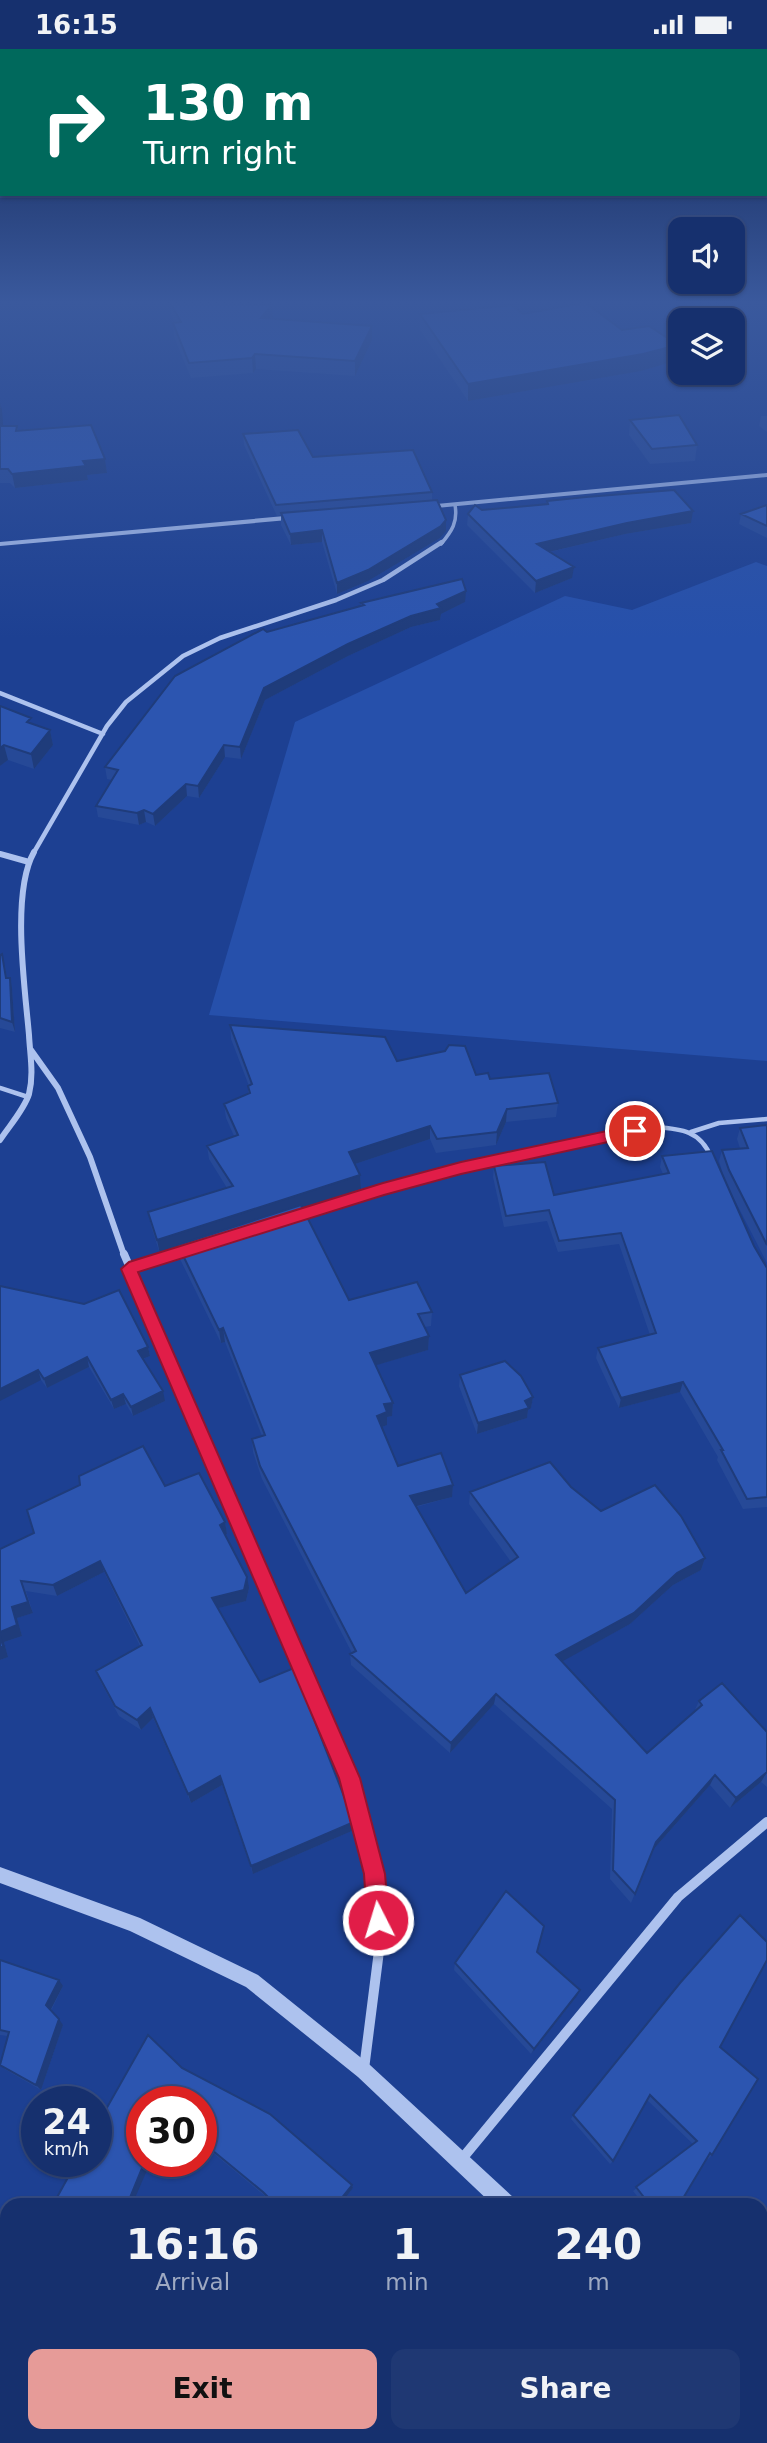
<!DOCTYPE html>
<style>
:root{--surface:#16306e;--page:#1f3873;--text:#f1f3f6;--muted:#9ea9c2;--line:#354b81;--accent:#e69b98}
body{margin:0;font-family:"DejaVu Sans",sans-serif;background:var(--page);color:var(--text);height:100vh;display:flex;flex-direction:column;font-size:26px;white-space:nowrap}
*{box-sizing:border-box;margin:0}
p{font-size:23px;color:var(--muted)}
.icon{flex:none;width:38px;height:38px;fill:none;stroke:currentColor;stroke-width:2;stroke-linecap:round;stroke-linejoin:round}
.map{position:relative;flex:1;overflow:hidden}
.drawer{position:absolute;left:0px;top:2149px;width:768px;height:245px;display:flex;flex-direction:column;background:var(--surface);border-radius:21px 21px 0 0;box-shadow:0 2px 5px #0004,0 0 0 2px var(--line)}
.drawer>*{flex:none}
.guide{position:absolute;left:0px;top:0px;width:768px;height:147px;box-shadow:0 2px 5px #0004,0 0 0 2px var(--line);background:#00695c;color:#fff;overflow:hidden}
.tools{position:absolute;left:668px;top:168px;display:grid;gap:14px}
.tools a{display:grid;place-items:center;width:77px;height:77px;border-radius:14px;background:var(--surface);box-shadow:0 2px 5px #0004,0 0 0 2px var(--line);font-size:35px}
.speed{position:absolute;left:21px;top:2037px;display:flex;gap:14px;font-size:35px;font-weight:700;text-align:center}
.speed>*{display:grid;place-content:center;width:91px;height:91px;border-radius:50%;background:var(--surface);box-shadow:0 2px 5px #0004,0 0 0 2px var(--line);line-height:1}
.speed small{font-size:18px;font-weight:400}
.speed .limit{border:10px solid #d22;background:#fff;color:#111}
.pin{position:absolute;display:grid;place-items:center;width:60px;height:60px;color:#fff;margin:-30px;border:4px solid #fff;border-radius:50%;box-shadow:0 2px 7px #0007}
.me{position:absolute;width:77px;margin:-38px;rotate:355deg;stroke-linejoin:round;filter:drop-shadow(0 0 5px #0008)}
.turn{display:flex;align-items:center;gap:24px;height:147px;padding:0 28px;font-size:32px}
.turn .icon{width:91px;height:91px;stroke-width:2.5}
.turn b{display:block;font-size:49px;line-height:60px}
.eta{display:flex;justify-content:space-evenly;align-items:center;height:119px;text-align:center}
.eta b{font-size:42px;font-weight:600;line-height:49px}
.cta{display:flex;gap:14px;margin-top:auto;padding:14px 28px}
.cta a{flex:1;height:80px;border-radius:14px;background:var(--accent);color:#111;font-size:28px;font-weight:600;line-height:80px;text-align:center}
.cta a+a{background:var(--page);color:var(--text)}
.status{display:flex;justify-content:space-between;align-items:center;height:49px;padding:0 35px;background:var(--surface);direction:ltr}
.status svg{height:19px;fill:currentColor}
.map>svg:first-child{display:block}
</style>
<div class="status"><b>16:15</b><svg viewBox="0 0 49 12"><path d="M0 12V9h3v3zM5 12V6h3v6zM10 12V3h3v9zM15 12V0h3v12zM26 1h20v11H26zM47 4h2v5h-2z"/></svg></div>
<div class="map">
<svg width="767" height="2394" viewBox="0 0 767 2394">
<rect width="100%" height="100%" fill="#1d4092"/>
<path fill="#2650ab" d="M 756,513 L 767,517 L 767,1012 L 209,966 L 295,673 L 565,547 L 632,561 Z"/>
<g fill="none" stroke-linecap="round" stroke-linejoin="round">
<path stroke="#adc2ee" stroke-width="4.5" d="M 0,1039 L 28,1048
M 691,1083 L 719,1074 L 767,1070
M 299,1167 L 461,1119 L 654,1078 C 681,1080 700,1081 711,1108
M 172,1206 L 186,1202"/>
<path stroke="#adc2ee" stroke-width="6" d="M 129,1220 L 178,1205"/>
<path stroke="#adc2ee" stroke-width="3.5" d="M 441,495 C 452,482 458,473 455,456"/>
<path stroke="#adc2ee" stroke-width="4.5" d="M 0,644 L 103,685
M 33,805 L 107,677 L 126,653 L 183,607 L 220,589 L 336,551 L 383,531 L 442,493"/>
<path stroke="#adc2ee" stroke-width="6" d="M 0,805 L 29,813
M 31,1001 L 58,1039 L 90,1108 L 124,1206
M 0,1091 C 9,1077 24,1061 29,1045 C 34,1025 30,1006 29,986 C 25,939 11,844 34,803"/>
<path stroke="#adc2ee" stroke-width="8" d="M 124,1205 L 348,1725"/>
<path stroke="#adc2ee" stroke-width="10" d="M 347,1723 L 374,1825 L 380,1894 L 364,2020
M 461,2111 L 678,1848 L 767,1773"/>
<path fill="#adc2ee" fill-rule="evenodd" d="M 767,424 L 767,428 L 426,460 L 422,458 L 426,456 Z
M 296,466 L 299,466 L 299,470 L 0,497 L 0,493 Z
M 0,1818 L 140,1869 L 258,1926 L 370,2016 L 514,2149 L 516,2156 L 493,2156 L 358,2028 L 246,1938 L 130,1882 L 0,1834 Z
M 761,2386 L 765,2394 L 740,2394 L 737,2387 Z"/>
</g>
<path fill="#264997" d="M 170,254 L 239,254 L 273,269 L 272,270 L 372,277 L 372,291 L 355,327 L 256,320 L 253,324 L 191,329 L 174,288 L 173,274 L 175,274 L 171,266 Z
M 420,265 L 523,265 L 622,281 L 675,312 L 641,322 L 468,352 L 420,281 Z
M 0,353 L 3,377 L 17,377 L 18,382 L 105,410 L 107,424 L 87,426 L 88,431 L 15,439 L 10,434 L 0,434 Z
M 761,367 L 767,367 L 767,383 L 759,377 Z
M 630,371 L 697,396 L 695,412 L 650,415 L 629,386 Z
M 243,385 L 313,408 L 432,443 L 432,452 L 446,471 L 446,482 L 440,489 L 368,532 L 337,545 L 322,493 L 291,496 L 281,476 L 281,466 L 277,467 L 244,396 Z
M 547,452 L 691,474 L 625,485 L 550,503 L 572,529 L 535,544 L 467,476 L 468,465 L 482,461 L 546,455 Z
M 767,456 L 767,489 L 739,475 L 741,465 Z
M 465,553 L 441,565 L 440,571 L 411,578 L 348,607 L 265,651 L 241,710 L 225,708 L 199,749 L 187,747 L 155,777 L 146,773 L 139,776 L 98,768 L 96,757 L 112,731 L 107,730 L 105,718 L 267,583 L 361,557 L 361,554 Z
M 0,657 L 32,675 L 50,681 L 53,696 L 34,720 L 8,711 L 0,717 Z
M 0,906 L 5,916 L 7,929 L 10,929 L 12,939 L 15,983 L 0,979 Z
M 230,976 L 397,1012 L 476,1026 L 558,1054 L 556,1068 L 506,1073 L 496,1096 L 436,1104 L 430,1090 L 355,1115 L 360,1126 L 361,1140 L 302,1159 L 349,1251 L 432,1263 L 431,1277 L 424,1278 L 429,1287 L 428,1301 L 376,1316 L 393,1354 L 392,1367 L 387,1368 L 387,1376 L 382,1378 L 398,1417 L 453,1436 L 452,1448 L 416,1458 L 466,1544 L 511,1513 L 469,1455 L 470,1443 L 571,1438 L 601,1462 L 705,1509 L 701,1521 L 673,1536 L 630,1575 L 562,1612 L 647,1704 L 694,1663 L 699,1652 L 767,1683 L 767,1738 L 761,1733 L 730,1759 L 710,1736 L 653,1801 L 631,1854 L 610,1830 L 612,1760 L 494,1655 L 450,1704 L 351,1616 L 350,1605 L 352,1604 L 262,1430 L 253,1403 L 252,1390 L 262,1387 L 225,1293 L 221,1294 L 180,1210 L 178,1199 L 160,1205 L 151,1177 L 148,1163 L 227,1139 L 209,1110 L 207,1097 L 234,1087 L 226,1069 L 224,1055 L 248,1045 L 248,1037 L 249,1037 L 231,990 Z
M 767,1076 L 767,1214 L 725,1132 L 719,1112 L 722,1101 L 740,1099 L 737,1090 L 740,1079 Z
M 662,1107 L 754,1197 L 767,1219 L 767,1458 L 743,1460 L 717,1411 L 718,1408 L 680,1343 L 619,1359 L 596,1309 L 598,1299 L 650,1286 L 619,1195 L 558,1203 L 547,1172 L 504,1178 L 493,1128 L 494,1117 L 554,1146 L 663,1125 L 660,1118 Z
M 0,1237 L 148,1298 L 150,1307 L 143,1310 L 165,1352 L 133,1367 L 126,1355 L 114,1360 L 89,1318 L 47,1339 L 41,1331 Z
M 460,1326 L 533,1348 L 531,1359 L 528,1361 L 527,1369 L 477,1385 L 459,1337 Z
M 165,1437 L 225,1473 L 227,1485 L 225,1486 L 249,1539 L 246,1552 L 218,1559 L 260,1633 L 354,1781 L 253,1825 L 222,1736 L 191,1754 L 153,1669 L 141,1681 L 119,1667 L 100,1632 L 96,1622 L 140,1597 L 104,1523 L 57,1547 L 26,1542 L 33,1564 L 17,1569 L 22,1587 L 4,1593 L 8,1608 L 0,1611 L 0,1500 Z
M 537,1903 L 577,1947 L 531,2005 L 454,1921 L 455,1914 Z
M 0,1911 L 63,1937 L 51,1962 L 63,1976 L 41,2041 L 6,2021 L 0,2016 L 8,1987 L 0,1986 Z
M 720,1998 L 712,2106 L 708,2110 L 707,2109 L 679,2156 L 644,2156 L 633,2142 L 693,2095 L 647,2051 L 613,2112 L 610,2115 L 571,2070 L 573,2066 Z
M 182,2019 L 352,2136 L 353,2139 L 340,2156 L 275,2156 L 265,2147 L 201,2094 L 201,2053 Z
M 561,2387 L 585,2387 L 591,2394 L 557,2394 Z"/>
<path fill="#1f3c7b" d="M 272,255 L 273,269 L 262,284 L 261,269 Z
M 372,277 L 372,291 L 355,327 L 355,312 Z
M 678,296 L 675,312 L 641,322 L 468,352 L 468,335 Z
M 255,305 L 256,320 L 253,324 L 252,309 Z
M 0,353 L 2,361 L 4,391 L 2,377 Z
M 105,410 L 107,424 L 87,426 L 88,431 L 15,439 L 12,425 L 83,412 Z
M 693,462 L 691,474 L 625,485 L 536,506 L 537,495 L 627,474 Z
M 446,471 L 446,482 L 440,489 L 368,532 L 337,545 L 337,534 Z
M 322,481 L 322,493 L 291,496 L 290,485 Z
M 574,518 L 572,529 L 535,544 L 536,532 Z
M 466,542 L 465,553 L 441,565 L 440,571 L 411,578 L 348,607 L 265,651 L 241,710 L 240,698 L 264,639 L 348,595 Z
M 50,681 L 53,696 L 34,720 L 31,705 Z
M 4,696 L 8,711 L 0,717 L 0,699 Z
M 224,696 L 225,708 L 199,749 L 198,737 Z
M 186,735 L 187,747 L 155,777 L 153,765 Z
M 144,761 L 146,773 L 139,776 L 137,764 Z
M 10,929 L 12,939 L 15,983 L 12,973 Z
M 507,1060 L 506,1073 L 496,1096 L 497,1083 Z
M 430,1077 L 430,1090 L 349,1117 L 349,1103 Z
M 360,1126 L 361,1140 L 160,1205 L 157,1191 Z
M 223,1279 L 225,1293 L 221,1294 L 219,1281 Z
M 429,1287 L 428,1301 L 370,1318 L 370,1304 Z
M 148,1298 L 150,1307 L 140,1311 L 138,1302 Z
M 87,1308 L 89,1318 L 47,1339 L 44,1330 Z
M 38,1321 L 41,1331 L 0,1352 L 0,1340 Z
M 683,1333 L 680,1343 L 619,1359 L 621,1349 Z
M 163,1342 L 165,1352 L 133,1367 L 131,1358 Z
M 123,1345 L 126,1355 L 114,1360 L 111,1351 Z
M 533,1348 L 531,1359 L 528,1361 L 527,1369 L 477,1385 L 478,1374 Z
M 393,1354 L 392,1367 L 387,1368 L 387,1376 L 377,1380 L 377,1367 L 384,1355 Z
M 453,1436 L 452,1448 L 409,1459 L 410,1447 Z
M 225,1473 L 227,1485 L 222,1487 L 220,1476 Z
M 705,1509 L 701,1521 L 673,1536 L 630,1575 L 554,1617 L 556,1606 L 677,1524 Z
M 100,1512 L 104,1523 L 57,1547 L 53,1536 Z
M 247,1528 L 249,1539 L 246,1552 L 215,1560 L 212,1549 Z
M 21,1532 L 33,1564 L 17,1569 L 22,1587 L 4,1593 L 8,1608 L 0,1611 L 0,1583 L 12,1558 Z
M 496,1645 L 494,1655 L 450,1704 L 451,1694 Z
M 150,1659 L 153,1669 L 141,1681 L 137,1671 Z
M 767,1723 L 761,1733 L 730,1759 L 736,1749 Z
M 715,1726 L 710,1736 L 652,1802 L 656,1793 Z
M 220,1727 L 222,1736 L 191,1754 L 188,1745 Z
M 354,1773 L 354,1781 L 253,1825 L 251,1817 Z
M 59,1931 L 63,1937 L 50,1962 L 46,1956 Z
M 580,1941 L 577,1947 L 531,2005 L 534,2000 Z
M 59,1970 L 63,1976 L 41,2041 L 36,2036 Z
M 145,2112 L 151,2112 L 132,2156 L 127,2156 Z
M 352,2136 L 353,2139 L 340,2156 L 336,2156 Z"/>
<path fill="#2c55b0" stroke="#1f3c7b" stroke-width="2" d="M 170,254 L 272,255 L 261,269 L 372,277 L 355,312 L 255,305 L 252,309 L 189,314 L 173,274 L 181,273 Z
M 582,254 L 586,254 L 622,281 L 649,277 L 678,296 L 643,305 L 468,335 L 420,265 L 512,256 L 523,265 Z
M 0,359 L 2,377 L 17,377 L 16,382 L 91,376 L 105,410 L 83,412 L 86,417 L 12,425 L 8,420 L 0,420 Z
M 679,366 L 697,396 L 652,400 L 630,371 Z
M 298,381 L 313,408 L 413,401 L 432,443 L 276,456 L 243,385 Z
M 674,441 L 693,462 L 627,474 L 537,495 L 574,518 L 536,532 L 468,465 L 475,456 L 482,461 L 548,455 L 547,452 L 586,448 Z
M 437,451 L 446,471 L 441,477 L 368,521 L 337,534 L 322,481 L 290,485 L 281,464 Z
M 767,456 L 767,477 L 741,465 Z
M 462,530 L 466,542 L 437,555 L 441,559 L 411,567 L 348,595 L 264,639 L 240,698 L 224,696 L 198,737 L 186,735 L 153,765 L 144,761 L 137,764 L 96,757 L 118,721 L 105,718 L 175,627 L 263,580 L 267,583 L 364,556 L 361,554 Z
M 0,657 L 31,669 L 27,673 L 50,681 L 31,705 L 4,696 L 0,699 Z
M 2,905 L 6,929 L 10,929 L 12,973 L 0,969 L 0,906 Z
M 230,976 L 385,988 L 397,1012 L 445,1002 L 449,996 L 465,997 L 476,1026 L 488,1024 L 490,1030 L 549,1024 L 558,1054 L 507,1060 L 497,1083 L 437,1090 L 430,1077 L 349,1103 L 360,1126 L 157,1191 L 148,1163 L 233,1137 L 207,1097 L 238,1086 L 224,1055 L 250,1044 L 248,1037 L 252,1035 Z
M 767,1076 L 767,1196 L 729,1121 L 722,1101 L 748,1099 L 740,1079 Z
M 712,1102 L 754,1197 L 767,1219 L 767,1448 L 747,1450 L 721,1401 L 723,1401 L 683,1333 L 621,1349 L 598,1299 L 656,1284 L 621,1184 L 559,1192 L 549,1161 L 506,1167 L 494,1117 L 545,1113 L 554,1146 L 669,1124 L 662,1107 Z
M 301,1156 L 349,1251 L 417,1233 L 432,1263 L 418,1265 L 429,1287 L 370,1304 L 393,1354 L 384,1355 L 387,1363 L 377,1367 L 398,1417 L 441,1404 L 453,1436 L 410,1447 L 466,1544 L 518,1508 L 470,1443 L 550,1413 L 571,1438 L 601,1462 L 655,1436 L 681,1467 L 705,1509 L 677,1524 L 634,1564 L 556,1606 L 647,1704 L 702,1656 L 699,1652 L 722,1634 L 767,1683 L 767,1723 L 736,1749 L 715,1726 L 656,1793 L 635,1845 L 613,1821 L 615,1751 L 496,1645 L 451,1694 L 350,1605 L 356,1602 L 260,1417 L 252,1390 L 265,1386 L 223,1279 L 219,1281 L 178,1196 Z
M 0,1237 L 84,1255 L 119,1241 L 148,1298 L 138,1302 L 163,1342 L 131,1358 L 123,1345 L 111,1351 L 87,1308 L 44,1330 L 38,1321 L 0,1340 Z
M 505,1312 L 521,1327 L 533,1348 L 525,1352 L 529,1359 L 478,1374 L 460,1326 Z
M 143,1397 L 165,1437 L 199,1424 L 225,1473 L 220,1476 L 247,1528 L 244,1541 L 212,1549 L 260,1633 L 294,1619 L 354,1773 L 251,1817 L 220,1727 L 188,1745 L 150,1659 L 137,1671 L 115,1657 L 96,1622 L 142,1596 L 100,1512 L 53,1536 L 21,1532 L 28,1553 L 12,1558 L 17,1576 L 0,1583 L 0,1500 L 34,1484 L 27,1461 L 80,1436 L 79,1427 Z
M 0,1587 L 3,1597 L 0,1599 Z
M 506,1842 L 544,1877 L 537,1903 L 580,1941 L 534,2000 L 455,1914 Z
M 740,1866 L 767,1893 L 767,1911 L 720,1998 L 758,2030 L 712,2106 L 710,2104 L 679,2156 L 650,2156 L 636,2138 L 697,2092 L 650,2046 L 613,2112 L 573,2066 L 680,1934 Z
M 0,1911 L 59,1931 L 46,1956 L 59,1970 L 36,2036 L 0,2016 L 9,1983 L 0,1981 Z
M 148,1986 L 182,2019 L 270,2065 L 352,2136 L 336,2156 L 276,2156 L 263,2143 L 201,2092 L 201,2053 L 142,2053 L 142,2112 L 145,2112 L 127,2156 L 61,2156 L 55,2152 L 77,2112 L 96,2112 L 96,2078 Z
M 566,2387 L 585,2387 L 591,2394 L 562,2394 Z"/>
<linearGradient id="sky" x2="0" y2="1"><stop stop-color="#102350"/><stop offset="0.43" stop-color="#3a599d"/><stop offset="1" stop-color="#3a599d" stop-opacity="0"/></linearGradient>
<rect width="767" height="589" fill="url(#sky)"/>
<path fill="#e11d48" stroke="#92132f" stroke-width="2" d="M 635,1076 L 643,1082 L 640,1086 L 461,1125 L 384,1146 L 138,1223 L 360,1729 L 385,1825 L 389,1871 L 386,1879 L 378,1882 L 370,1879 L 367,1871 L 364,1825 L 339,1729 L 121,1220 L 129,1213 L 383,1134 L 461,1113 Z"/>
</svg>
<div class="tools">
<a><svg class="icon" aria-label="sound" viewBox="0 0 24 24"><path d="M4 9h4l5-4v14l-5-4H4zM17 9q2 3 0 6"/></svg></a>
<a><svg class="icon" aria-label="layers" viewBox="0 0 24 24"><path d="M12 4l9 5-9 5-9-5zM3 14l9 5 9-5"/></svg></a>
</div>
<div class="speed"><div>24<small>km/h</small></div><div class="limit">30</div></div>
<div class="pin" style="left:635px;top:1082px;background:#d93025"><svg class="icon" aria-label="arrive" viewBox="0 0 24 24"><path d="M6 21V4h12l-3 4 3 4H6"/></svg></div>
<svg class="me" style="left:378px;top:1871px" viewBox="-20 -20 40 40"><circle r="17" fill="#e11d48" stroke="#fff" stroke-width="3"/><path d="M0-11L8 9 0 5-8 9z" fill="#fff"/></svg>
<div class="guide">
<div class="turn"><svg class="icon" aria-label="right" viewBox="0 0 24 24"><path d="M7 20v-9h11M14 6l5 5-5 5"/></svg><div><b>130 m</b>Turn right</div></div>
</div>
<section class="drawer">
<div class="eta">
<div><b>16:16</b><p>Arrival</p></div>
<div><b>1</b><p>min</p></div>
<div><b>240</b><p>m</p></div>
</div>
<div class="cta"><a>Exit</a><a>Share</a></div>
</section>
</div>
